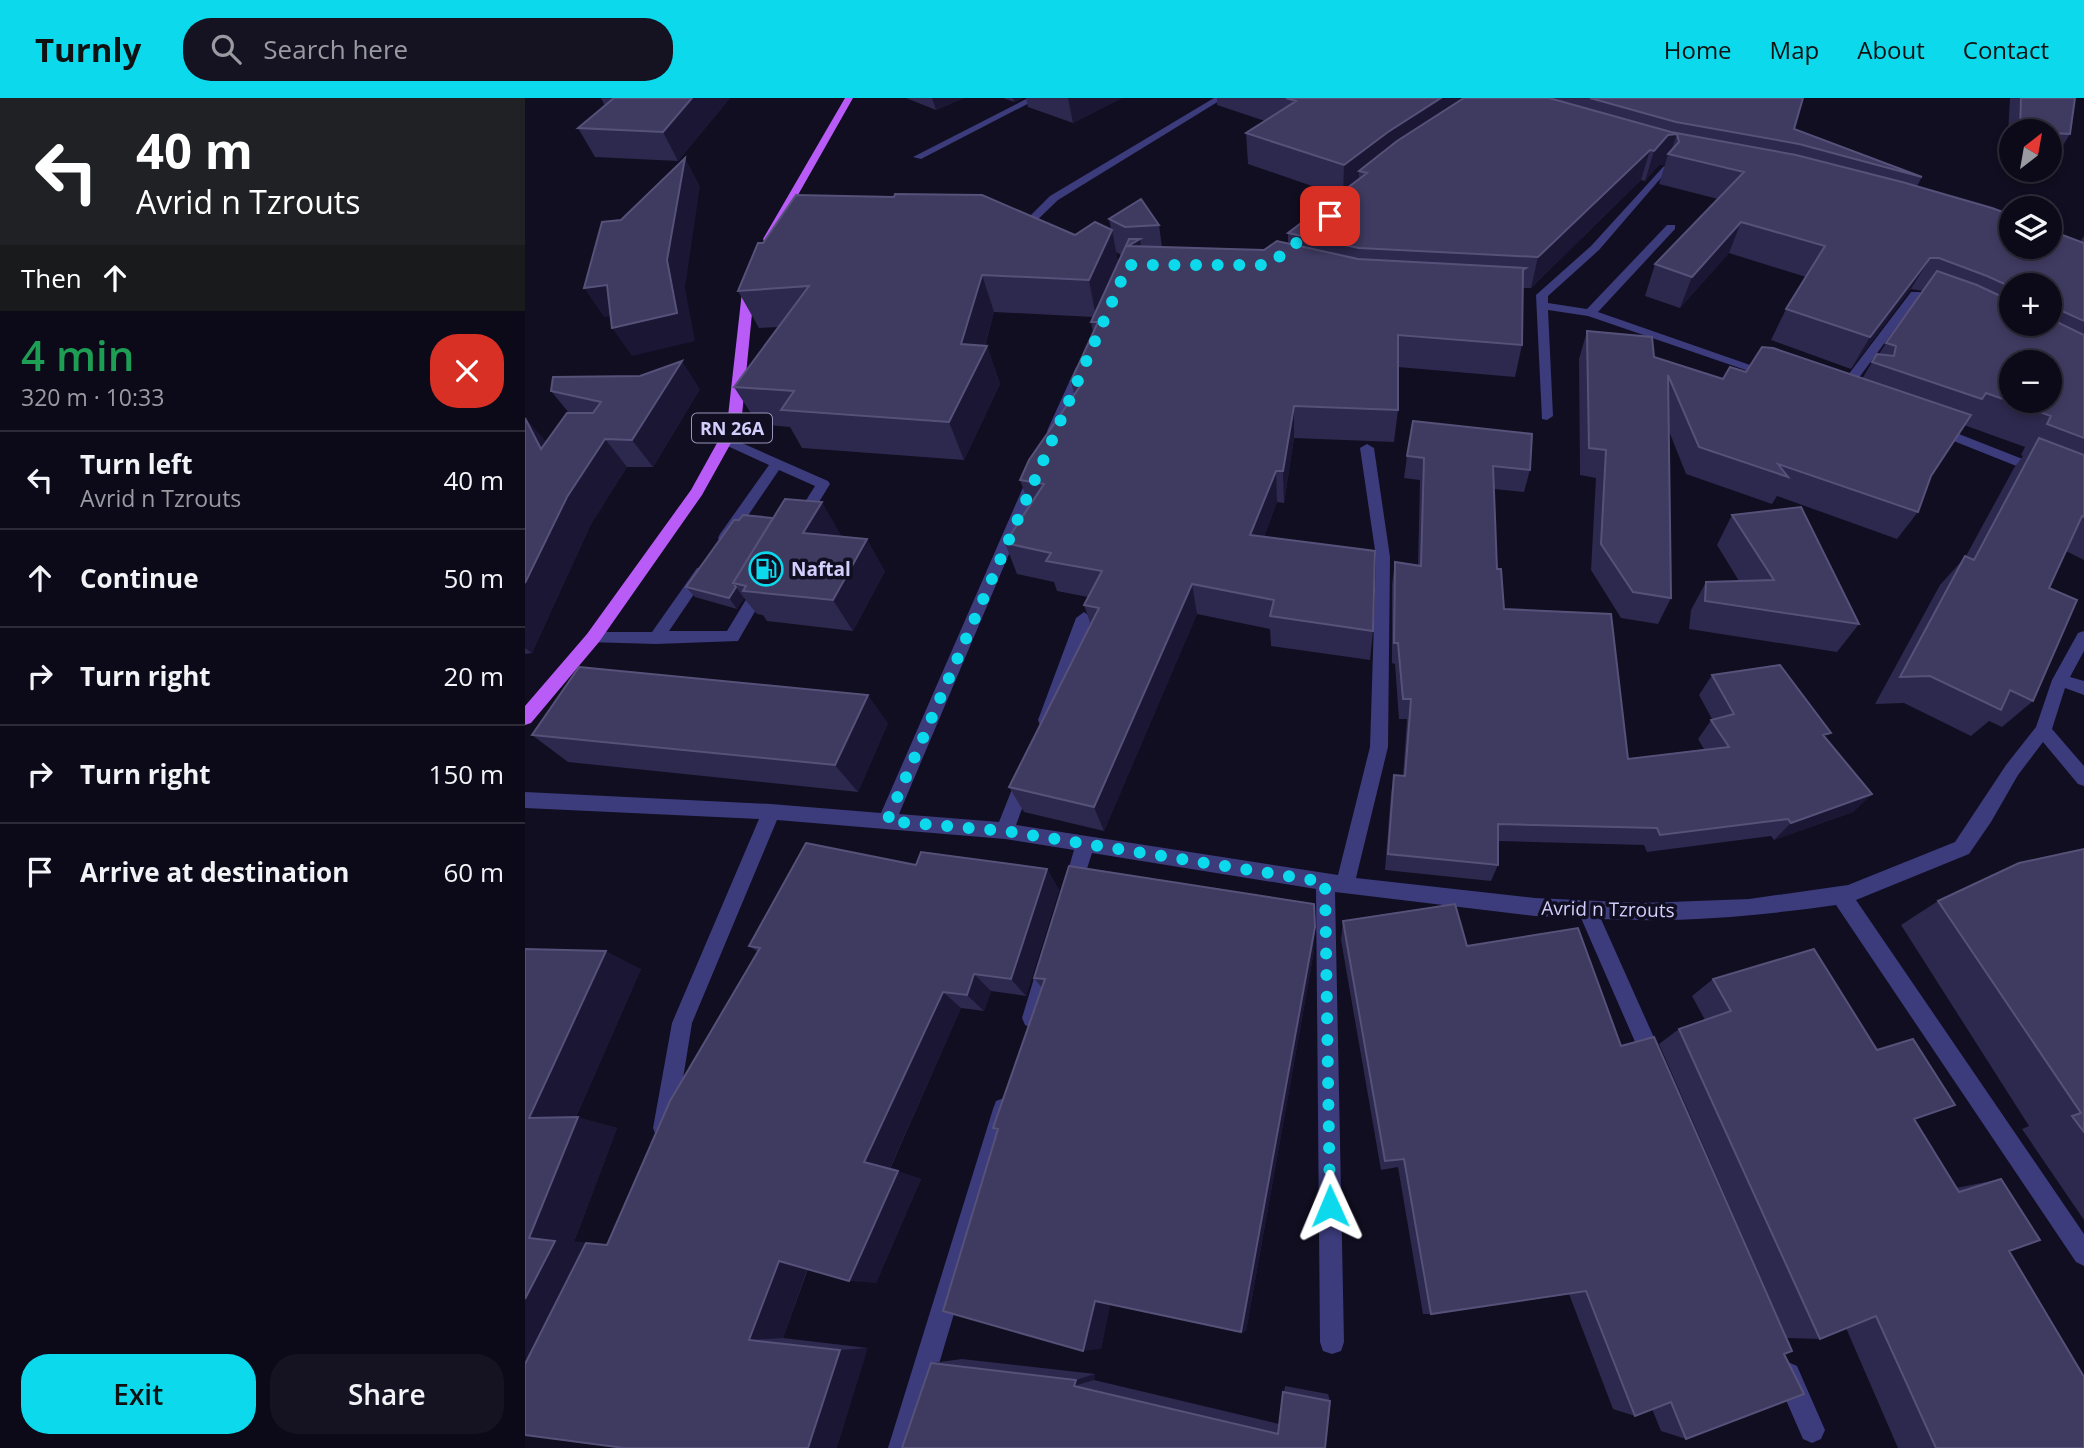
<!DOCTYPE html>
<meta charset="utf-8">
<style>
:root{--surface:#0c0a18;--page:#151321;--text:#f1f3f6;--muted:#9a9aa2;--line:#2c2b37;--accent:#0cdaec}
body{margin:0;font-family:"Open Sans",sans-serif;background:var(--page);color:var(--text);height:100vh;display:flex;flex-direction:column;font-size:26px;white-space:nowrap}
*{box-sizing:border-box;margin:0}
p{font-size:23px;color:var(--muted)}
.icon{flex:none;width:38px;height:38px;fill:none;stroke:currentColor;stroke-width:2;stroke-linecap:round;stroke-linejoin:round}
.map{position:relative;flex:1;overflow:hidden}
.details{display:flex;flex-direction:column;background:var(--surface);width:525px}
.details>*{flex:none}
.top-card{background:#202124;color:#fff;overflow:hidden}
.needle{width:46px;rotate:31deg}
.tools{position:absolute;left:1474px;top:21px;display:grid;gap:14px}
.tools a{display:grid;place-items:center;width:63px;height:63px;border-radius:50%;background:var(--surface);box-shadow:0 4px 10px #0003,0 0 0 2px var(--line);font-size:35px}
.pin{position:absolute;display:grid;place-items:center;width:60px;height:60px;color:#fff;margin:-30px;border-radius:14px;box-shadow:0 4px 10px #0006}
.me{position:absolute;width:77px;margin:-38px;rotate:359deg;stroke-linejoin:round;filter:drop-shadow(0 0 5px #0008)}
.turn{display:flex;align-items:center;gap:24px;height:147px;padding:0 21px;font-size:32px}
.turn .icon{width:91px;height:91px;stroke-width:2.5}
.turn b{display:block;font-size:49px;line-height:60px}
.then{display:flex;align-items:center;height:66px;padding:0 21px;background:#0003;gap:14px;font-size:26px}
.round{display:grid;place-items:center;flex:none;width:74px;height:74px;border-radius:28px;background:var(--page)}
.summary{display:flex;align-items:center;justify-content:space-between;height:119px;padding:0 21px}
h1{font-size:42px;font-weight:600;line-height:52px;color:#1e9e55}
.primary-button{display:flex;gap:14px;margin-top:auto;padding:14px 21px}
.primary-button a{flex:1;height:80px;border-radius:28px;background:var(--accent);color:#111;font-size:28px;font-weight:600;line-height:80px;text-align:center}
.primary-button a+a{background:var(--page);color:var(--text)}
ul{padding:0;list-style:none}
li{display:flex;align-items:center;gap:21px;height:98px;padding:0 21px;border-top:2px solid var(--line)}
li div{flex:1}
li b{display:block;font-size:26px}
li em{font-style:normal}
header{display:flex;align-items:center;gap:42px;box-sizing:border-box;height:98px;padding:0 35px;background:var(--accent);color:#111}
header strong{font-size:33px}
nav{display:flex;gap:38px;margin-inline-start:auto;font-size:24px}
.search{width:490px;height:63px;background:var(--page);display:flex;align-items:center;gap:18px;box-sizing:border-box;padding:0 24px;border-radius:28px;color:var(--muted);font-size:26px}
main{display:flex;flex:1;min-height:0}
.map>svg:first-child{display:block}
</style>
<header>
<strong>Turnly</strong>
<div class="search"><svg class="icon" aria-label="search" viewBox="0 0 24 24"><circle cx="10" cy="10" r="6"/><path d="M15 15l6 6"/></svg>Search here</div>
<nav><a>Home</a><a>Map</a><a>About</a><a>Contact</a></nav>
</header>
<main>
<section class="details">
<div class="top-card">
<div class="turn"><svg class="icon" aria-label="left" viewBox="0 0 24 24"><path d="M17 20v-9H6M10 6l-5 5 5 5"/></svg><div><b>40 m</b>Avrid n Tzrouts</div></div>
<div class="then">Then<svg class="icon" aria-label="ahead" viewBox="0 0 24 24"><path d="M12 20V5M6 11l6-6 6 6"/></svg></div>
</div>
<div class="summary"><div><h1>4 min</h1><p>320 m · 10:33</p></div><a class="round" style="background:#d93025;color:#fff"><svg class="icon" aria-label="close" viewBox="0 0 24 24"><path d="M6 6l12 12M18 6L6 18"/></svg></a></div>
<ul>
<li><svg class="icon" aria-label="left" viewBox="0 0 24 24"><path d="M17 20v-9H6M10 6l-5 5 5 5"/></svg><div><b>Turn left</b><p>Avrid n Tzrouts</p></div><em>40 m</em></li>
<li><svg class="icon" aria-label="ahead" viewBox="0 0 24 24"><path d="M12 20V5M6 11l6-6 6 6"/></svg><div><b>Continue</b></div><em>50 m</em></li>
<li><svg class="icon" aria-label="right" viewBox="0 0 24 24"><path d="M7 20v-9h11M14 6l5 5-5 5"/></svg><div><b>Turn right</b></div><em>20 m</em></li>
<li><svg class="icon" aria-label="right" viewBox="0 0 24 24"><path d="M7 20v-9h11M14 6l5 5-5 5"/></svg><div><b>Turn right</b></div><em>150 m</em></li>
<li><svg class="icon" aria-label="arrive" viewBox="0 0 24 24"><path d="M6 21V4h12l-3 4 3 4H6"/></svg><div><b>Arrive at destination</b></div><em>60 m</em></li>
</ul>
<div class="primary-button"><a>Exit</a><a>Share</a></div>
</section>
<div class="map">
<svg width="1559" height="1350" viewBox="0 0 1559 1350">
<rect width="100%" height="100%" fill="#100e20"/>
<g fill="none" stroke-linecap="round" stroke-linejoin="round">
<path fill="#3c3b7c" fill-rule="evenodd" d="M 503,0 L 514,0 L 396,61 L 388,59 Z
M 689,0 L 699,0 L 533,102 L 506,128 L 497,126 L 525,98 Z
M 1139,68 L 1142,69 L 1142,73 L 1074,152 L 1023,198 L 1023,205 L 1062,211 L 1142,127 L 1150,127 L 1150,131 L 1073,214 L 1251,276 L 1249,279 L 1241,279 L 1063,218 L 1023,212 L 1028,318 L 1022,322 L 1017,321 L 1011,197 L 1066,148 Z
M 1386,194 L 1394,194 L 1423,207 L 1417,210 L 1392,201 L 1333,281 L 1322,301 L 1312,301 L 1311,298 L 1323,277 Z
M 557,265 L 563,269 L 536,333 L 529,337 L 524,336 L 522,333 L 551,269 Z
M 1411,327 L 1559,385 L 1559,395 L 1406,334 L 1404,331 Z
M 201,338 L 303,383 L 305,386 L 280,427 L 270,427 L 268,423 L 290,388 L 254,372 L 205,444 L 195,444 L 193,440 L 195,436 L 244,367 L 196,345 L 196,339 Z
M 842,346 L 849,350 L 865,459 L 863,649 L 831,780 L 1010,800 L 1117,805 L 1224,801 L 1323,787 L 1430,744 L 1481,667 L 1511,629 L 1527,582 L 1553,535 L 1559,533 L 1559,553 L 1545,579 L 1559,583 L 1559,597 L 1540,590 L 1527,631 L 1559,668 L 1559,688 L 1553,686 L 1518,644 L 1493,677 L 1466,724 L 1444,756 L 1331,802 L 1559,1136 L 1559,1168 L 1551,1164 L 1311,807 C 1233,818 1156,825 1076,821 L 1139,962 L 1135,969 L 1128,973 L 1121,969 L 1056,820 L 1010,818 L 810,794 L 819,1244 L 816,1253 L 807,1256 L 798,1253 L 795,1244 L 791,791 L 567,755 L 553,799 L 546,802 L 539,799 L 537,793 L 549,752 L 480,741 L 252,722 L 167,925 L 150,1030 L 147,1038 L 139,1041 L 131,1038 L 128,1030 L 147,925 L 234,721 L 0,710 L 0,694 L 246,706 L 356,715 L 503,378 L 510,373 L 517,378 L 374,716 L 474,724 L 493,676 L 499,674 L 505,676 L 508,681 L 491,727 L 813,777 L 845,649 L 851,459 L 835,350 Z
M 177,469 L 184,474 L 144,533 L 202,533 L 231,485 L 241,485 L 244,489 L 213,543 L 131,546 L 62,544 L 60,540 L 62,536 L 68,534 L 127,534 L 172,470 Z
M 559,514 L 567,520 L 529,622 L 527,627 L 515,627 L 513,622 L 551,520 Z
M 523,857 L 530,860 L 533,867 L 517,920 L 514,927 L 507,930 L 500,927 L 497,920 L 513,867 L 516,860 Z
M 479,1000 L 487,1003 L 490,1011 L 389,1350 L 363,1350 L 468,1011 L 471,1003 Z
M 1263,1264 L 1272,1268 L 1300,1332 L 1296,1341 L 1287,1345 L 1278,1341 L 1250,1277 L 1254,1268 Z"/>
<path fill="#b95cf7" fill-rule="evenodd" d="M 320,0 L 328,0 L 248,141 L 239,143 L 238,141 Z
M 224,182 L 230,185 L 216,327 L 177,397 L 74,544 L 6,625 L 0,627 L 0,608 L 62,536 L 166,392 L 202,327 L 218,185 Z"/>
</g>
<path fill="#2d284d" fill-rule="evenodd" d="M 76,0 L 205,0 L 153,63 L 70,59 L 53,30 L 80,8 Z
M 381,0 L 439,0 L 411,12 Z
M 478,0 L 497,0 L 489,4 Z
M 501,0 L 597,0 L 548,25 L 503,9 Z
M 692,0 L 1278,0 L 1269,31 L 1397,79 L 1392,88 L 1555,144 L 1559,138 L 1559,462 L 1541,453 L 1524,490 L 1508,603 L 1477,629 L 1464,623 L 1446,638 L 1379,605 L 1350,606 L 1415,487 L 1441,458 L 1489,370 L 1498,358 L 1496,357 L 1500,349 L 1439,327 L 1406,378 L 1393,414 L 1372,441 L 1252,398 L 1247,406 L 1161,376 L 1144,333 L 1146,500 L 1133,526 L 1096,520 L 1066,472 L 1071,380 L 1055,377 L 1054,261 L 1062,233 L 1129,259 L 1198,281 L 1221,274 L 1337,281 L 1347,264 L 1354,256 L 1361,245 L 1398,193 L 1386,191 L 1326,271 L 1246,242 L 1261,211 L 1281,179 L 1204,155 L 1155,210 L 1120,198 L 1130,166 L 1193,101 L 1134,86 L 1140,67 L 1134,67 L 1120,83 L 1116,82 L 1006,190 L 998,190 L 997,247 L 990,279 L 873,269 L 873,312 L 869,344 L 769,340 L 759,405 L 752,404 L 739,439 L 848,533 L 845,562 L 746,548 L 745,531 L 672,516 L 579,733 L 499,714 L 484,689 L 566,527 L 559,507 L 563,499 L 532,493 L 529,484 L 492,476 L 480,445 L 505,409 L 495,382 L 549,296 L 546,283 L 568,234 L 566,224 L 568,219 L 469,214 L 460,248 L 462,248 L 475,286 L 439,362 L 277,350 L 265,329 L 233,326 L 209,289 L 254,229 L 234,230 L 213,193 L 586,131 L 584,121 L 634,127 L 637,149 L 739,152 L 763,145 L 763,135 L 813,97 L 723,66 L 721,35 L 740,23 L 692,7 ZM 591,154 L 596,157 L 593,165 ZM 1486,187 L 1524,187 L 1524,226 L 1486,226 Z
M 1485,0 L 1550,0 L 1545,36 L 1532,57 L 1524,57 L 1524,33 L 1486,33 L 1486,55 L 1482,54 Z
M 175,291 L 128,369 L 102,369 L 66,426 L 7,555 L 0,556 L 0,320 L 21,344 L 44,315 L 26,293 Z
M 882,358 L 1005,372 L 999,394 L 969,391 L 972,471 L 979,511 L 1103,661 L 1179,651 L 1173,641 L 1187,621 L 1174,597 L 1187,577 L 1301,641 L 1347,696 L 1328,714 L 1249,742 L 1246,738 L 1122,754 L 1119,747 L 973,743 L 973,767 L 966,783 L 860,772 L 866,695 L 869,677 L 878,678 L 882,621 L 874,621 L 870,566 L 867,565 L 867,486 L 870,464 L 893,467 L 895,382 L 879,380 Z
M 1207,417 L 1334,526 L 1312,554 L 1164,531 L 1166,512 L 1181,484 L 1214,483 L 1192,447 Z
M 316,437 L 315,438 L 360,473 L 328,533 L 242,523 L 238,517 L 232,516 L 219,500 L 212,511 L 170,499 L 161,489 Z
M 363,625 L 333,694 L 43,664 L 7,637 Z
M 1559,751 L 1559,1122 L 1497,1031 L 1504,1028 L 1376,827 L 1413,803 Z
M 391,767 L 522,771 L 534,792 L 501,898 L 466,893 L 459,913 L 436,910 L 365,1071 L 396,1081 L 351,1185 L 283,1171 L 258,1240 L 343,1250 L 0,1337 L 0,851 L 116,871 L 51,1019 L 92,1030 L 49,1144 L 82,1147 L 233,854 L 224,848 Z
M 818,823 L 942,848 L 1096,948 L 1259,1256 L 1161,1341 L 1136,1333 L 1127,1311 L 1110,1318 L 1088,1311 L 1044,1196 L 906,1216 L 898,1216 L 873,1069 L 856,1072 L 816,842 Z
M 789,853 L 721,1233 L 716,1234 L 585,1206 L 576,1251 L 473,1033 L 468,1030 L 517,890 L 509,880 Z
M 1188,881 L 1389,1021 L 1431,1090 L 1476,1081 L 1484,1153 L 1559,1350 L 1373,1350 L 1321,1230 L 1295,1241 L 1262,1240 L 1134,946 L 1154,931 L 1180,922 L 1167,898 Z
M 437,1261 L 570,1276 L 569,1282 L 754,1326 L 760,1288 L 803,1296 L 805,1303 L 800,1350 L 406,1265 Z"/>
<path fill="#1a1633" d="M 167,0 L 205,0 L 153,63 L 138,34 Z
M 407,0 L 439,0 L 411,12 Z
M 488,0 L 497,0 L 489,4 Z
M 543,0 L 597,0 L 548,25 Z
M 916,0 L 947,0 L 842,75 L 834,73 L 834,86 L 818,99 L 819,67 L 863,34 Z
M 1152,36 L 1145,56 L 1143,56 L 1140,67 L 1134,67 L 1120,83 L 1129,53 L 1143,37 Z
M 1125,52 L 1116,82 L 1006,190 L 1013,159 Z
M 160,60 L 175,88 L 160,190 L 170,243 L 107,258 L 87,230 L 142,162 Z
M 1216,124 L 1204,155 L 1155,210 L 1167,179 Z
M 587,132 L 594,169 L 571,219 L 564,182 Z
M 615,141 L 620,173 L 603,148 Z
M 1405,160 L 1386,191 L 1326,271 L 1345,239 Z
M 457,177 L 469,214 L 456,260 L 462,248 L 475,286 L 439,362 L 424,324 L 436,246 Z
M 82,187 L 102,216 L 79,219 L 59,190 Z
M 157,263 L 175,291 L 128,369 L 107,342 Z
M 769,308 L 769,340 L 759,405 L 758,373 Z
M 0,320 L 24,347 L 16,351 Z
M 80,341 L 102,369 L 66,426 L 7,555 L 0,550 L 0,485 L 42,399 Z
M 751,373 L 752,404 L 728,468 L 725,437 Z
M 297,404 L 316,437 L 299,466 L 278,435 Z
M 342,441 L 360,473 L 328,533 L 308,502 Z
M 667,486 L 672,516 L 579,733 L 569,709 Z
M 211,489 L 219,500 L 212,511 L 204,500 Z
M 343,597 L 363,625 L 333,694 L 310,667 Z
M 1347,696 L 1328,714 L 1249,742 L 1266,725 Z
M 522,771 L 534,792 L 501,898 L 486,881 Z
M 790,829 L 789,853 L 721,1233 L 716,1234 Z
M 81,853 L 116,871 L 46,1030 L 4,1020 Z
M 449,876 L 466,893 L 459,913 L 442,897 Z
M 418,894 L 436,910 L 364,1072 L 339,1064 Z
M 53,1019 L 92,1030 L 49,1144 L 73,1147 L 0,1296 L 0,1201 L 4,1140 Z
M 373,1073 L 396,1081 L 351,1185 L 324,1183 Z
M 254,1163 L 284,1166 L 258,1240 L 224,1242 Z
M 570,1203 L 586,1204 L 576,1251 L 558,1253 Z
M 343,1250 L 312,1350 L 283,1350 L 315,1252 Z
M 570,1276 L 569,1282 L 549,1288 L 551,1282 Z"/>
<path fill="#3f3a60" stroke="#565179" stroke-width="2" fill-rule="evenodd" d="M 89,0 L 167,0 L 138,34 L 53,30 Z
M 761,0 L 916,0 L 863,34 L 819,67 L 721,35 L 771,3 Z
M 939,0 L 1024,0 L 1146,34 L 1271,57 L 1377,84 L 1467,110 L 1486,117 L 1486,149 L 1524,149 L 1524,132 L 1559,145 L 1559,223 L 1524,207 L 1524,187 L 1486,187 L 1486,189 L 1462,178 L 1414,160 L 1405,160 L 1345,239 L 1261,211 L 1300,148 L 1216,124 L 1167,179 L 1130,166 L 1219,74 L 1143,56 L 1154,44 L 1152,36 L 1143,37 L 1129,53 L 1125,52 L 1013,159 L 834,150 L 763,135 L 842,75 L 834,73 L 872,43 Z
M 1065,0 L 1278,0 L 1269,31 L 1397,79 L 1274,46 L 1151,24 Z
M 1496,0 L 1550,0 L 1545,36 L 1524,35 L 1524,33 L 1495,33 Z
M 160,60 L 142,162 L 152,215 L 87,230 L 82,187 L 59,190 L 77,124 L 96,122 Z
M 370,96 L 457,97 L 550,137 L 570,124 L 587,132 L 564,182 L 457,177 L 436,246 L 462,248 L 424,324 L 256,312 L 269,293 L 209,289 L 284,188 L 213,193 L 233,145 L 238,145 L 271,97 L 369,99 Z
M 616,101 L 634,127 L 600,129 L 584,121 Z
M 604,141 L 615,141 L 603,148 L 739,152 L 752,143 L 833,161 L 1001,170 L 998,172 L 997,247 L 873,237 L 873,312 L 769,308 L 758,373 L 751,373 L 725,437 L 850,453 L 848,533 L 745,518 L 749,502 L 667,486 L 569,709 L 484,689 L 574,510 L 559,507 L 577,473 L 521,463 L 526,455 L 480,445 L 519,386 L 495,382 L 504,362 L 558,284 L 546,283 L 573,224 L 566,224 Z
M 1412,173 L 1452,187 L 1486,203 L 1486,226 L 1524,226 L 1524,220 L 1559,237 L 1559,340 L 1522,326 L 1526,318 L 1461,295 L 1457,301 L 1347,264 L 1352,256 L 1369,258 L 1371,248 L 1361,245 ZM 1486,264 L 1524,264 L 1524,303 L 1486,303 Z
M 1062,233 L 1127,239 L 1129,259 L 1198,281 L 1205,269 L 1221,274 L 1237,249 L 1248,250 L 1446,317 L 1406,378 L 1393,414 L 1253,366 L 1263,379 L 1174,349 L 1143,277 L 1146,500 L 1108,494 L 1076,446 L 1081,352 L 1064,350 Z
M 157,263 L 107,342 L 80,341 L 42,399 L 0,485 L 0,320 L 16,351 L 42,315 L 68,315 L 76,304 L 26,293 L 28,279 L 115,278 Z
M 888,323 L 1007,336 L 1005,372 L 968,368 L 972,471 L 976,471 L 979,511 L 1086,516 L 1103,661 L 1204,649 L 1186,622 L 1209,616 L 1187,577 L 1255,567 L 1306,635 L 1298,637 L 1347,696 L 1266,725 L 1263,721 L 1135,737 L 1132,730 L 973,726 L 973,767 L 863,756 L 869,677 L 880,678 L 886,601 L 878,601 L 873,545 L 869,545 L 870,464 L 896,468 L 899,360 L 882,358 Z
M 1514,340 L 1559,357 L 1559,419 L 1557,418 L 1524,490 L 1552,502 L 1508,603 L 1485,592 L 1476,612 L 1405,578 L 1375,579 L 1440,458 L 1449,462 Z
M 260,401 L 297,404 L 278,435 L 342,441 L 308,502 L 218,493 L 221,488 L 208,485 Z
M 1276,409 L 1334,526 L 1180,503 L 1181,484 L 1249,482 L 1207,417 Z
M 218,417 L 248,420 L 208,485 L 211,489 L 204,500 L 161,489 L 209,422 L 214,422 Z
M 54,569 L 343,597 L 310,667 L 7,637 Z
M 281,745 L 391,767 L 396,754 L 522,771 L 486,881 L 449,876 L 442,897 L 418,894 L 339,1064 L 373,1073 L 324,1183 L 254,1163 L 224,1242 L 315,1252 L 283,1350 L 99,1350 L 0,1337 L 0,1266 L 61,1145 L 82,1147 L 145,1003 L 235,850 L 224,848 Z
M 1559,751 L 1559,1034 L 1547,1018 L 1556,1015 L 1413,803 L 1494,765 Z
M 544,768 L 789,806 L 790,829 L 716,1234 L 570,1203 L 558,1253 L 418,1213 L 473,1031 L 468,1030 L 520,881 L 509,880 Z
M 930,806 L 942,848 L 1053,830 L 1096,948 L 1129,939 L 1267,1253 L 1259,1256 L 1279,1296 L 1161,1341 L 1146,1304 L 1110,1318 L 1061,1193 L 906,1216 L 879,1061 L 860,1063 L 818,823 Z
M 0,851 L 81,853 L 4,1020 L 53,1019 L 4,1140 L 30,1143 L 0,1201 Z
M 1289,851 L 1352,952 L 1388,941 L 1430,1007 L 1389,1021 L 1434,1094 L 1476,1081 L 1515,1142 L 1484,1153 L 1559,1279 L 1559,1350 L 1411,1350 L 1351,1218 L 1295,1241 L 1154,931 L 1206,913 L 1188,881 Z
M 406,1265 L 551,1282 L 549,1288 L 753,1336 L 758,1294 L 805,1303 L 800,1350 L 377,1350 Z"/>
<g fill="none" stroke-linecap="round" stroke-linejoin="round">
<path stroke="#0cdaec" stroke-width="12" stroke-dasharray="0 21.6" d="M 805,118 L 744,167 L 603,167 L 362,723 L 480,733 L 800,784 L 805,1108"/>
</g>
<defs>
<symbol id="fuel-ring" viewBox="-11 -11 22 22"><circle r="9.5" fill="#100e20" stroke="#0cdaec" stroke-width="1.5"/><path d="M-5.5-6h7V0h2V4h1.3V-2.5L3-4.5l.8-.8L6-3V5H2.5V1h-1V6h-7ZM-4.2-4.7v3.2H.2V-4.7Z" fill="#0cdaec"/></symbol>
</defs>
<g fill-rule="evenodd">
<use href="#fuel-ring" x="222" y="452" width="38" height="38"/>
</g>
<g text-anchor="middle" dominant-baseline="central" stroke-width="7" stroke-linejoin="round" paint-order="stroke">
<rect fill="#100e20" stroke="#9895bb" stroke-width="2" x="167" y="315.5" width="80" height="29" rx="5"/>
<g font-size="18" font-weight="bold" fill="#d3cffd">
<text x="207" y="330">RN 26A</text>
</g>
<g font-size="19" font-weight="bold" fill="#d3cffd" stroke="#100e20" text-anchor="start">
<text x="266" y="471">Naftal</text>
</g>
<g font-size="19" fill="#d3cffd" stroke="#100e20">
<text transform="translate(1083 811) rotate(1)">Avrid n Tzrouts</text>
</g>
</g>
</svg>
<div class="tools">
<a><svg class="needle" viewBox="-14 -14 28 28"><path d="M0-13l5 13h-10z" fill="#e53935"/><path d="M0 13l5-13h-10z" fill="#9a9aa2"/></svg></a>
<a><svg class="icon" aria-label="layers" viewBox="0 0 24 24"><path d="M12 4l9 5-9 5-9-5zM3 14l9 5 9-5"/></svg></a>
<a>+</a>
<a>−</a>
</div>
<div class="pin" style="left:805px;top:118px;background:#d93025"><svg class="icon" aria-label="arrive" viewBox="0 0 24 24"><path d="M6 21V4h12l-3 4 3 4H6"/></svg></div>
<svg class="me" style="left:805px;top:1108px" viewBox="-20 -20 40 40"><path d="M0-17L14 15 0 8-14 15z" fill="#0cdaec" stroke="#fff" stroke-width="4"/></svg>
</div>
</main>
